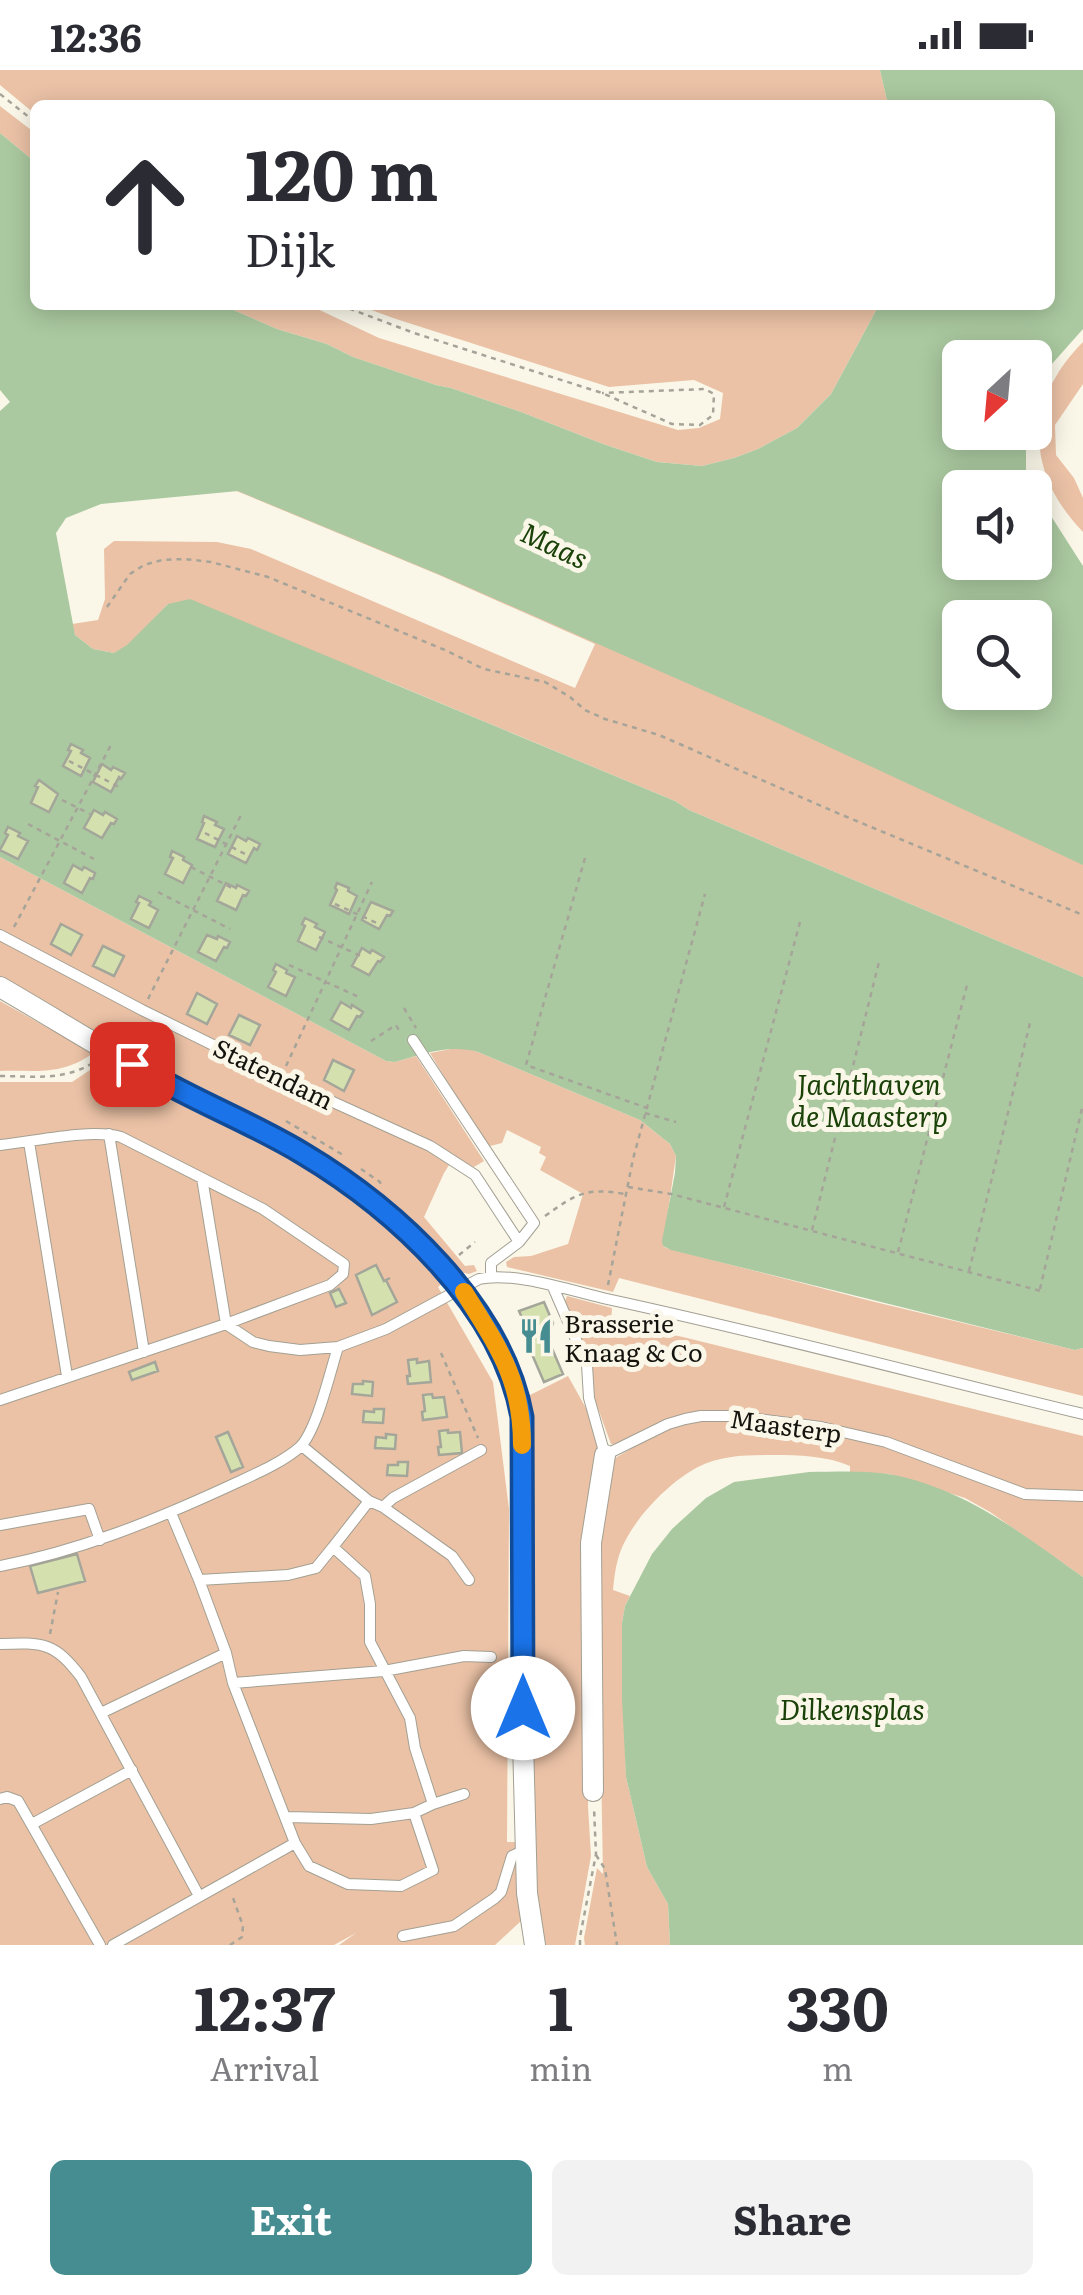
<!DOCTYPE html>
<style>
:root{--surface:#fff;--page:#f2f2f3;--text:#2b2b33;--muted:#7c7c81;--accent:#458d91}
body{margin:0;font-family:Literata,serif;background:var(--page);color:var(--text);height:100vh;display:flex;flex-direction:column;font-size:38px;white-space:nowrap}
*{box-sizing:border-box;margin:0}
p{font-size:32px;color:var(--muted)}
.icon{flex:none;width:55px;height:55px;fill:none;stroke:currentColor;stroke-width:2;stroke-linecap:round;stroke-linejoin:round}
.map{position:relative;height:1875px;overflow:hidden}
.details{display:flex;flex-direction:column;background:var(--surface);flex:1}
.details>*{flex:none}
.banner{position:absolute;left:30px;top:30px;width:1025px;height:210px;border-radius:15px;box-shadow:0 5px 25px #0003;background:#fff;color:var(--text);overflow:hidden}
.needle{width:65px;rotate:206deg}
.fabs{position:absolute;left:942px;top:270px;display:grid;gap:20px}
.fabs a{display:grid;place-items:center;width:110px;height:110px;border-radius:15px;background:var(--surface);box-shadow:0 5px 25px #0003;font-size:50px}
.pin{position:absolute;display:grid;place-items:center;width:85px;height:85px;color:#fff;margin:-42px;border-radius:20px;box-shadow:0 5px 15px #0006}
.me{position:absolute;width:110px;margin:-55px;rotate:0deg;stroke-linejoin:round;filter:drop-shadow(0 0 8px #0008)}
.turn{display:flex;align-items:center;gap:35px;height:210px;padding:0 50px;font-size:45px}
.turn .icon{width:130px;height:130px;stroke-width:2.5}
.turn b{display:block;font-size:70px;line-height:85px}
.eta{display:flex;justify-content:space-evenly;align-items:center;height:170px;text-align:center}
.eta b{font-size:60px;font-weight:700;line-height:70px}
.action{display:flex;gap:20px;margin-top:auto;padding:20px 50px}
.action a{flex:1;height:115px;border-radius:15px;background:var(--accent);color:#fff;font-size:40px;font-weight:700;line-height:115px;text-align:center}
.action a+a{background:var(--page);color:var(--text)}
.status{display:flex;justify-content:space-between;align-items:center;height:70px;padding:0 50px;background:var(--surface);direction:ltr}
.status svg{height:28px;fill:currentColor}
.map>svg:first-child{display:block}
</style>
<div class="status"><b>12:36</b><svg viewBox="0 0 49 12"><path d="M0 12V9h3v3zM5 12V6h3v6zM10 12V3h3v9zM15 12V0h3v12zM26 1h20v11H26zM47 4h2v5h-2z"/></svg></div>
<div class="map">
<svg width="1083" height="1875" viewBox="0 0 1083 1875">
<rect width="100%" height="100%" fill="#faf7e9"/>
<path fill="#ebc2a6" d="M 0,0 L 880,0 L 888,35 L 35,35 L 35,44 L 0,15 Z
M 0,36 L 35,63 L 35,92 L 0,63 Z
M 222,235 L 309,235 L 379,268 L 678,360 L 699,358 L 720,349 L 723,323 L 694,310 L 609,317 L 393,248 L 358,235 L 879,235 L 831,324 L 797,358 L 758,379 L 734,388 L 702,396 L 657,392 L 603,374 L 521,342 L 451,318 L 436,315 L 353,287 L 327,274 L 277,259 Z
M 1083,272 L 1083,314 L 1055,355 L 1056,385 L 1074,408 L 1083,428 L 1083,462 C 1025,402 1024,331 1083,272 Z
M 0,294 L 628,566 L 1083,646 L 1083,907 L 689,740 L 675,731 L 385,610 L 168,534 L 127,576 L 114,583 L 93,579 L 75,565 L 72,554 L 98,550 L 105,529 L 104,479 L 114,471 L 217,472 L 251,479 L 575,618 L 595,574 L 439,505 L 234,420 Z
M 0,787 L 386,991 L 395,992 L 416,986 L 484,1091 L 474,1097 L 454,1087 L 444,1103 L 424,1147 L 465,1196 L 474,1195 L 477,1201 L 469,1204 L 460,1202 L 406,1148 L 172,1007 L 0,912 Z
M 0,931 L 93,983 C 62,1006 37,1000 0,1001 Z
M 461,977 L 478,982 L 640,1050 L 670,1074 L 676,1086 L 663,1176 L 666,1178 L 871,1231 L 1075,1280 L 1083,1278 L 1083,1326 L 619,1208 L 613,1222 L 507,1197 L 506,1192 L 514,1187 L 531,1186 L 568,1174 L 583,1124 L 540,1100 L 546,1087 L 539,1083 L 541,1077 L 507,1060 L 502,1073 L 490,1076 L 480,1067 L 430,983 Z
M 105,990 L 321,1104 L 388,1151 L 444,1212 L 438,1217 L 493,1312 L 509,1439 L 507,1772 L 516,1772 L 516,1818 L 521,1851 L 495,1875 L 339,1875 L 356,1863 L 334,1875 L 0,1875 L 0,1012 L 72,1012 Z
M 567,1226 L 612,1238 L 611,1252 L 683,1267 L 1083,1366 L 1083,1423 L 1028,1421 L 894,1372 L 712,1342 L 619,1375 L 611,1374 L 592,1322 L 590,1293 L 565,1231 Z
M 568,1306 L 587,1340 L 598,1378 L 595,1408 L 588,1736 L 591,1786 L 575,1875 L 539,1875 L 534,1835 L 526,1327 Z
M 738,1349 L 815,1360 L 873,1371 L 1037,1429 L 1083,1430 L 1083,1507 L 990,1442 L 965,1428 L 889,1404 L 850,1402 L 850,1396 C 828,1386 798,1385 774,1385 C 748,1385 721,1385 698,1397 C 667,1413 627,1455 618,1489 C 615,1499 614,1510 613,1520 L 630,1526 L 625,1536 L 622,1553 L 626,1707 L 647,1797 L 668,1834 L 670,1875 L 585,1875 L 584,1868 L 597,1798 L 603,1804 L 597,1482 L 612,1390 L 662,1360 L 690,1351 Z"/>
<path fill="#aac9a0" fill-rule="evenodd" d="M 880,0 L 1083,0 L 1083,259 L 1043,304 L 1035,320 L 1035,288 L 960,288 L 960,362 L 1026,363 L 1026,401 L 1033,417 L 960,418 L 960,492 L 1035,492 L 1035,421 L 1083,496 L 1083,795 L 771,650 L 443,506 L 238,421 L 101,434 L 66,448 L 56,463 L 75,565 L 93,579 L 114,583 L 127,575 L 168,534 L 190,529 L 675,731 L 689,740 L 1083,907 L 1083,1278 L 1075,1280 L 671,1180 L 663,1176 L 662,1171 L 675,1103 L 676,1086 L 670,1074 L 640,1050 L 478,982 C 449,974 423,984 395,992 L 386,991 L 0,787 L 0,341 L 10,332 L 0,320 L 0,63 L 35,92 L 35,235 L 222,235 L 277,259 L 327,274 L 353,287 L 436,315 L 451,318 L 521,342 L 603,374 L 657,392 L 702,396 L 734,388 L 758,379 L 797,358 L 831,324 L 879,235 L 1050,235 L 1050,35 L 888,35 ZM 960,548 L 1035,548 L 1035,622 L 960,622 Z
M 809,1402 C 836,1402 867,1400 894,1405 C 967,1420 1024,1465 1083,1507 L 1083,1875 L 670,1875 L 668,1834 L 647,1797 L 626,1707 L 622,1628 L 622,1553 L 625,1536 L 652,1484 L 672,1459 L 706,1428 L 734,1412 Z"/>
<path fill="#d5e0af" stroke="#a3a699" stroke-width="2.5" d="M 71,674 L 83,680 L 81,683 L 90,688 L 81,706 L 63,696 L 71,681 L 68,680 Z
M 102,694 L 111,700 L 113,697 L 125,703 L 121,709 L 119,707 L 111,722 L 93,712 Z
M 39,710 L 58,724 L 49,742 L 31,733 L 38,717 L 35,716 Z
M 94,740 L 103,745 L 105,742 L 117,749 L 114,754 L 111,753 L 102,768 L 84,758 Z
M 204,746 L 217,752 L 215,755 L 224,759 L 215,777 L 197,769 L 204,753 L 202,752 Z
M 8,757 L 20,763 L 18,766 L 28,771 L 18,789 L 0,780 L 8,765 L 5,763 Z
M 237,766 L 246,771 L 248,768 L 260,774 L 257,780 L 254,778 L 246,793 L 228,784 Z
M 172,781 L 184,787 L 183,790 L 192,795 L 183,813 L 165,804 L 173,788 L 170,787 Z
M 73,795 L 82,800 L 84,797 L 95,803 L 93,809 L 90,808 L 82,823 L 64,813 Z
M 226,813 L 236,818 L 237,815 L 249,821 L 246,826 L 243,825 L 236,840 L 217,831 Z
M 337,813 L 349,818 L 348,821 L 357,826 L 349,844 L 330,835 L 337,820 L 335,818 Z
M 139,826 L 151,832 L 149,835 L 158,840 L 149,858 L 131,849 L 139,833 L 136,832 Z
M 371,832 L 393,841 L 390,846 L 387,845 L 379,859 L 362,850 Z
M 305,848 L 317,854 L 315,857 L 325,862 L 316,880 L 298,871 L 305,856 L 302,854 Z
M 61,854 L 82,865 L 71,885 L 51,874 Z
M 207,865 L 217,869 L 218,866 L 230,872 L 227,878 L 224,877 L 216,891 L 198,882 Z
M 103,876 L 124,886 L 114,906 L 93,896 Z
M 362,878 L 370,883 L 372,880 L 384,887 L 380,892 L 378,891 L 369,905 L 352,896 Z
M 276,894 L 287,900 L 286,903 L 295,907 L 286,926 L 268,917 L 276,902 L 273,900 Z
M 197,923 L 217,934 L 207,954 L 187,944 Z
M 341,932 L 351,938 L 352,935 L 363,942 L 360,947 L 357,946 L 349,960 L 331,950 Z
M 239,945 L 260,955 L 250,975 L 229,965 Z
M 333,990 L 354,1000 L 344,1021 L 324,1010 Z
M 376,1195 L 384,1211 L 390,1208 L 386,1210 L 397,1232 L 372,1245 L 356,1205 Z
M 339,1219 L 346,1233 L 336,1237 L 330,1223 Z
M 544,1232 L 553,1253 L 552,1256 L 544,1260 L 563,1304 L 544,1312 L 528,1275 L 533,1273 L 519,1241 Z
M 417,1289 L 417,1293 L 429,1291 L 431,1312 L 408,1314 L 407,1306 L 410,1306 L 408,1290 Z
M 155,1292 L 158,1301 L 132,1310 L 129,1302 Z
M 363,1311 L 373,1312 L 372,1326 L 352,1324 L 353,1314 L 363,1314 Z
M 432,1324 L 433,1328 L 444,1327 L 447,1347 L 423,1350 L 422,1342 L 425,1341 L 423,1325 Z
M 374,1339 L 384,1339 L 383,1353 L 363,1352 L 364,1341 L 374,1342 Z
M 448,1360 L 448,1363 L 460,1362 L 462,1383 L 439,1385 L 438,1377 L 441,1377 L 439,1361 Z
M 228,1362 L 243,1397 L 231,1402 L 216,1367 Z
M 386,1364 L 396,1365 L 395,1379 L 375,1378 L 376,1367 L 386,1368 Z
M 398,1392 L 408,1392 L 407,1406 L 387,1405 L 388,1395 L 398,1395 Z
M 77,1484 L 85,1511 L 38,1523 L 30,1496 Z"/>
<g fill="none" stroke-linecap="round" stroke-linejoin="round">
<defs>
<path id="lane" d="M 0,865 L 142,940 L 280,1008 L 430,1076 L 475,1105 L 519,1172 L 491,1193 L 491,1206
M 413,970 L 534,1153 L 519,1172
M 109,1064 L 144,1282
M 29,1072 L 67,1306
M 0,1075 C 33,1072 90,1058 121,1067 L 263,1139 L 344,1194 L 343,1204 L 330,1215 L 226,1254 L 0,1330
M 202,1108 L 226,1254 L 253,1272 L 269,1276 L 300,1280 L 338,1277 L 386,1259 L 479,1209 C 513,1201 572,1221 607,1229 C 766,1263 925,1306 1083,1344
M 553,1217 L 587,1295 L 589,1328 L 605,1385 L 668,1354 L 685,1349 L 701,1346 L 735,1346 L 821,1357 L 886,1372 L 1025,1424 L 1083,1426
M 302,1376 L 369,1431 L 383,1437 L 452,1486 L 469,1510
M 383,1437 L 393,1428 L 481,1380
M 0,1455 L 89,1439 L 100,1470
M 333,1477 L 369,1431
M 0,1496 C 79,1481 153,1451 225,1418 C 248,1407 281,1394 300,1377 C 317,1360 330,1302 338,1277
M 199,1510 L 288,1505 L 316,1498 L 333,1477 L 365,1506 L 370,1534 L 370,1572 L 410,1648 L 415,1678 L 433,1734 L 414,1743 L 433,1800 L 401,1816 L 348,1814 L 309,1796 L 295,1773
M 0,1574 C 44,1572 55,1573 81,1607 L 199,1826
M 233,1613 L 384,1601 L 464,1586 L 491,1587
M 101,1643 L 226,1583
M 0,1729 L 7,1727 L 18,1731 L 100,1875
M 433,1734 L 464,1724
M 287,1747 L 371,1749 L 414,1743
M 32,1754 L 132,1700
M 403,1866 L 454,1856 L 495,1828 L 501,1822 L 512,1786 L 525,1780
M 113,1875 L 295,1773 L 233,1613 L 226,1583 L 199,1510 L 171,1443"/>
<path id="street" d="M 0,917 C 52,947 104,980 157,1009 C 204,1035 253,1055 299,1082 C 393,1135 502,1237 523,1347 L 523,1671 L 527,1823 L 535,1875
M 593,1721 L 591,1473 L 605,1385"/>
</defs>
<use href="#lane" stroke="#a3a093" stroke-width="12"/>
<use href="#street" stroke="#a3a093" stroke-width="22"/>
<path stroke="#a6a499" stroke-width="2.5" stroke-dasharray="5 5" stroke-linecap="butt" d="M 0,24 L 35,52
M 340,235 L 414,263 L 602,323 L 672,354 L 700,355 L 713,345 L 714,324 L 705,319 L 602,323
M 107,537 L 130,504 L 144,495 L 162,490 L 185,489 L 211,492 L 268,507 L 445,580 L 484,599 L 545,612 L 570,627 L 585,640 L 605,649 L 659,665 L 835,742 L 1083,845
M 69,691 L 121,718
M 62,730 L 90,744
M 28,754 L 94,789
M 205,763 L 245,784
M 585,788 L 526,995 L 647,1038
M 191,797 L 232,818
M 158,822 L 230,859
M 335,834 L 379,854
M 14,857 L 112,673
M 319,867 L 363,887
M 289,895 L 361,928
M 148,929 L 242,743
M 404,938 L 416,958
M 371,971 L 396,955 L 400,962
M 286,996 L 372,812
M 0,1006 C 33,1006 62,1011 91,994
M 645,1043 L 676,1052
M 286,1051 L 343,1085
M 361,1099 L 380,1112 L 381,1116
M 628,1117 L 671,1124 L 1045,1222
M 724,1137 L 800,852
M 545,1146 C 576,1124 586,1117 625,1124
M 812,1160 L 879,892
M 898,1182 L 967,915
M 459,1185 L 475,1172
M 969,1201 L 1031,949
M 608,1215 L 633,1089 L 705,824
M 1040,1219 L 1083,1034
M 441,1283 L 478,1368
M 50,1564 L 58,1522
M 596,1785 L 605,1799 L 617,1875
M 230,1875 L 242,1867 L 243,1856 L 232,1825
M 580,1875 L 580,1867 L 596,1784 L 594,1738"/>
<use href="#lane" stroke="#fff" stroke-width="10"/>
<use href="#street" stroke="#fff" stroke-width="20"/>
</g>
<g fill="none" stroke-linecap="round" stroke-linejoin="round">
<defs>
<path id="route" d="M 132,994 C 187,1028 247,1050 302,1083 C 396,1139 502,1236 522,1347 L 523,1638"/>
</defs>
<use href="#route" stroke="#114b97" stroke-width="25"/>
<use href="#route" stroke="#1a73e8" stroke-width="18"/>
<path stroke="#f59e0b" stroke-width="18" d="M 464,1222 C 498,1277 522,1309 522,1375"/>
</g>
<defs>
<symbol id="restaurant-bare" viewBox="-9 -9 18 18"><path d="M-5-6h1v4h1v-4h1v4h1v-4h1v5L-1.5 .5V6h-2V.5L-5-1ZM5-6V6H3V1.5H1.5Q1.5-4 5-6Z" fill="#458d91" stroke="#faf7e9" stroke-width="2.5" paint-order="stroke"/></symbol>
</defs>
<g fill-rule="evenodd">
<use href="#restaurant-bare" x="511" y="1241" width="50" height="50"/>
</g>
<g text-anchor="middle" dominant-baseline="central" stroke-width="10" stroke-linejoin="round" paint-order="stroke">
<g font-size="25" fill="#14130e" stroke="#faf7e9">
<text transform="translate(274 1003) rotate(26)">Statendam</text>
<text transform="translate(786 1355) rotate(8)">Maasterp</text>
</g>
<g font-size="25" fill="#14130e" stroke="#faf7e9" text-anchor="start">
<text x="564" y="1252">Brasserie<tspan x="564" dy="29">Knaag &amp; Co</tspan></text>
</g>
<g font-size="28" font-style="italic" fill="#1a4208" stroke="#faf7e9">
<text transform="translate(555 474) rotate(25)">Maas</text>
<text x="869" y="1013">Jachthaven<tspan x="869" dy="32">de Maasterp</tspan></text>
<text x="852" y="1638">Dilkensplas</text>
</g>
</g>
</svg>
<div class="fabs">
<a><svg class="needle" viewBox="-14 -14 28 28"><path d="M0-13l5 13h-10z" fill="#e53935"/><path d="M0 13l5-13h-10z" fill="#7c7c81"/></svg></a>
<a><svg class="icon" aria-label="sound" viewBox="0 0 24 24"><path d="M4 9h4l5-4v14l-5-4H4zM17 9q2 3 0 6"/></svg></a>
<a><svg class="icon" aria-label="search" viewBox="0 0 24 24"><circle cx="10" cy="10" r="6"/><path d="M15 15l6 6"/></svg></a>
</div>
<div class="pin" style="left:132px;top:994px;background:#d93025"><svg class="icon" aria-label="arrive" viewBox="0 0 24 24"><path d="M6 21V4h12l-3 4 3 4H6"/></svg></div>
<svg class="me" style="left:523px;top:1638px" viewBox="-20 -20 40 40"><circle r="19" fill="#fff"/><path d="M0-13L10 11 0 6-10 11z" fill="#1a73e8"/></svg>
<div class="banner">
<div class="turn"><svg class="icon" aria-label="ahead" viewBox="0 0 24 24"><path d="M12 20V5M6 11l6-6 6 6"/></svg><div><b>120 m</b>Dijk</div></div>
</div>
</div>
<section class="details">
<div class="eta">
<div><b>12:37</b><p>Arrival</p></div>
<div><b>1</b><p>min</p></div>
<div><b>330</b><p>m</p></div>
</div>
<div class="action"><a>Exit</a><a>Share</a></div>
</section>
